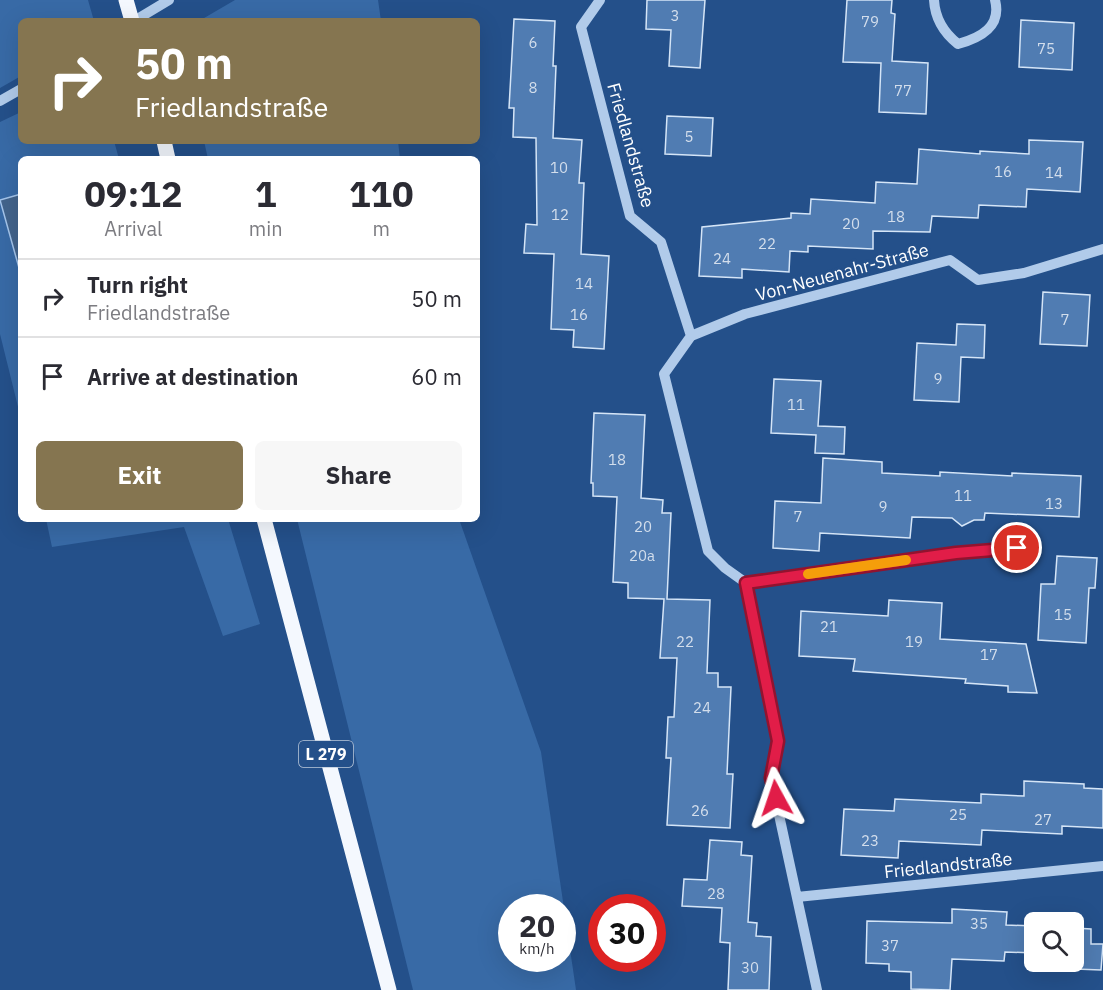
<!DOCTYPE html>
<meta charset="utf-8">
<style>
:root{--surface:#fff;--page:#f7f7f7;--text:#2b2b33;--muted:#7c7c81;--line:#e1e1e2;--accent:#857550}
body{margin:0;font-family:"IBM Plex Sans",sans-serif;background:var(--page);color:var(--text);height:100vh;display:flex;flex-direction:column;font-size:22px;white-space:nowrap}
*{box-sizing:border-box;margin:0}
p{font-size:20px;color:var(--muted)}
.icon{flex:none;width:33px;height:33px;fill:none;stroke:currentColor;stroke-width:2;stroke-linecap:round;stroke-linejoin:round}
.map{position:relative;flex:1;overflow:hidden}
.drawer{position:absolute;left:18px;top:156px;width:462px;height:366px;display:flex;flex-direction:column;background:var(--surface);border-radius:9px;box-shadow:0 6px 24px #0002}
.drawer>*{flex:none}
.guide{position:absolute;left:18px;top:18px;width:462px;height:126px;border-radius:9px;box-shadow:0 6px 24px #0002;background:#857550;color:#fff;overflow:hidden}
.tools{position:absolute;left:1024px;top:912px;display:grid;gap:12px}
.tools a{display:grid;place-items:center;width:60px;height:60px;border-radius:9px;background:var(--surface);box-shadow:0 6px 24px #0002;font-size:30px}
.speed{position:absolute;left:498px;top:894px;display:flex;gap:12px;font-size:30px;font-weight:700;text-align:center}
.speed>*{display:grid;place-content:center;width:78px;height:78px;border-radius:50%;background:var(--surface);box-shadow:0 6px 24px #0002;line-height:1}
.speed small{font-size:15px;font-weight:400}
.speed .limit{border:9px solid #d22;background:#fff;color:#111}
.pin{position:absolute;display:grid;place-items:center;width:51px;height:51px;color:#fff;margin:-26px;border:3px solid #fff;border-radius:50%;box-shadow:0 2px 6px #0007}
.me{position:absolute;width:66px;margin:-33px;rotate:355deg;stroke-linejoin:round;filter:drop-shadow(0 0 4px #0008)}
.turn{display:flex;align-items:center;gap:21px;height:126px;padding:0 18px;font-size:27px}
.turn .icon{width:78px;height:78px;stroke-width:2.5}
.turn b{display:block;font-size:42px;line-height:51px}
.eta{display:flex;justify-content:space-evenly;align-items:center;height:102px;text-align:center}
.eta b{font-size:36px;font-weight:800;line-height:42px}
.button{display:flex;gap:12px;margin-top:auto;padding:12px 18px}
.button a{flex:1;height:69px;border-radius:9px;background:var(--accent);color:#fff;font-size:24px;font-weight:800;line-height:69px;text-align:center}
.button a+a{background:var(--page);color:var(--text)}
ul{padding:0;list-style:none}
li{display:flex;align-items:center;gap:18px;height:78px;padding:0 18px;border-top:2px solid var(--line)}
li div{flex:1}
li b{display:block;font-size:22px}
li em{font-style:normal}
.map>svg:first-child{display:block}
</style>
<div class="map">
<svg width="1103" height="990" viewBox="0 0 1103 990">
<rect width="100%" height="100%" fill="#24508a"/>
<path fill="#386aa6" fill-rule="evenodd" d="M 0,0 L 88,0 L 94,21 L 21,21 L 21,76 L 0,88 Z
M 235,0 L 378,0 L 381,21 L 199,21 Z
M 21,112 L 21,141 L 114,141 L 119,159 L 21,159 L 21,419 L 0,334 L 0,122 Z
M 204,141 L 398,141 L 400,159 L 208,159 Z
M 46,519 L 228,519 L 260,624 L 223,636 L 184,527 L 52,547 Z
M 297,519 L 459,519 L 541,752 L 576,990 L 413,990 ZM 512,908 L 562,908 L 562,958 L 512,958 Z"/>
<path fill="#43648c" stroke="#a5c5eb" stroke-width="1.5" d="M 21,194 L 21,275 L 0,200 Z"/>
<path fill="#507cb2" stroke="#d5e5f7" stroke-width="1.5" d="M 647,0 L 705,0 L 700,68 L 669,66 L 671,30 L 646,29 Z
M 847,0 L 892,0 L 891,13 L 895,14 L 892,61 L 928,63 L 926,114 L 879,112 L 881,63 L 843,62 Z
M 514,19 L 555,21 L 553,66 L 556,66 L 553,138 L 582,140 L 579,183 L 584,183 L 581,254 L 609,256 L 604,349 L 573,347 L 574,330 L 551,329 L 554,254 L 524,253 L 526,224 L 537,225 L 536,138 L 513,137 L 514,108 L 509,108 Z
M 1021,20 L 1074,23 L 1072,70 L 1019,67 Z
M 667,116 L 713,118 L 711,156 L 665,154 Z
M 1029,140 L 1083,142 L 1080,192 L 1027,189 L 1026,207 L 979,205 L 978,218 L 932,216 L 930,232 L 873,231 L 873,249 L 808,246 L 808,252 L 790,251 L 789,272 L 742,269 L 742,278 L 699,276 L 702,227 L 791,218 L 791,213 L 810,214 L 811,199 L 875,203 L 876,182 L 917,184 L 919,149 L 980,154 L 980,151 L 1029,154 Z
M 1043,292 L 1090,295 L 1087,346 L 1040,344 Z
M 957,324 L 985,325 L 984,358 L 961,357 L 959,402 L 914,400 L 917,343 L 956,345 Z
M 774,379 L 821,381 L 818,426 L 845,427 L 844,454 L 815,453 L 816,435 L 771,433 Z
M 594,413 L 645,415 L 641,498 L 663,500 L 662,513 L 671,513 L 667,599 L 710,600 L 707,673 L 718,673 L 718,687 L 731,687 L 727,774 L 733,774 L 730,828 L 667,825 L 671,758 L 666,758 L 668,717 L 674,717 L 677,658 L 660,658 L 664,599 L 628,598 L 628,583 L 613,582 L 617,497 L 593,496 L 593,483 L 591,483 Z
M 823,458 L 882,462 L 882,473 L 940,476 L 940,472 L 1012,476 L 1012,473 L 1081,476 L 1079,517 L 985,513 L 984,520 L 974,520 L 962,526 L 952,518 L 912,517 L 910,538 L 820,533 L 819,551 L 773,548 L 775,501 L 821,503 Z
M 1057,556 L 1097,558 L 1095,588 L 1089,588 L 1086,643 L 1038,640 L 1041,584 L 1055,584 Z
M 889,600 L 942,603 L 940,639 L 1026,644 L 1037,693 L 1008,692 L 1008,686 L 965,683 L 966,679 L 853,671 L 855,659 L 799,656 L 801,611 L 888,616 Z
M 1024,781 L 1084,784 L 1084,788 L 1103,789 L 1103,828 L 1062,826 L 1062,834 L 982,830 L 981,845 L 899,841 L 898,858 L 841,855 L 844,809 L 894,811 L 895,799 L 981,803 L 981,794 L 1024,796 Z
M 710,840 L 742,842 L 741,855 L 752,856 L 748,922 L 757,923 L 756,936 L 771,937 L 769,990 L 728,990 L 730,943 L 720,942 L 722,908 L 682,906 L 684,879 L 707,880 Z
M 952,909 L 1007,912 L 1006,925 L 1035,926 L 1035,953 L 1005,952 L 1004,961 L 952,959 L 950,990 L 911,989 L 911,972 L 889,971 L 889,964 L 866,963 L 867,921 L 952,923 Z
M 1074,928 L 1091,929 L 1091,944 L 1103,944 L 1101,970 L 1049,968 L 1049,962 L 1074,962 Z"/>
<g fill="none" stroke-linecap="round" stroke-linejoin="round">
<path stroke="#b1cbea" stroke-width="10" d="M 600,0 L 581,27 L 630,216 L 661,242 L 691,336 L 664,374 L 708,551 L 725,568 L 746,583 L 778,741 L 771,778 L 817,990
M 934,0 C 935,18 944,33 958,44 C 980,38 1002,27 995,0
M 134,21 L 169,0
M 0,101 L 21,89
M 691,336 L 745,314 L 950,260 L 978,280 L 1024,273 L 1103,249
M 746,583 L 956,553 L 1017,548
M 797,897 L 1103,866"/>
<path stroke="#f4f8fe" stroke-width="15" d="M 126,0 L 132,21
M 164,141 L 168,159
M 264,519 L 389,990"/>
</g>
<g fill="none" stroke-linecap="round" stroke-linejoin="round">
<defs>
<path id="route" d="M 776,798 L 771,778 L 778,741 L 746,583 L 956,553 L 1017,548"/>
</defs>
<use href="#route" stroke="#92132f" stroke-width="15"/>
<use href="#route" stroke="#e11d48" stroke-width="10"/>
<path stroke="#f59e0b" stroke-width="10" d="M 808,574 L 906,560"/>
</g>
<g text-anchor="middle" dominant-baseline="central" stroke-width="6" stroke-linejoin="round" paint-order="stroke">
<g font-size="15" fill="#d3deec">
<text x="675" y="15">3</text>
<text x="870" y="21">79</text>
<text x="533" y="42">6</text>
<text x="1046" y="48">75</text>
<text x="533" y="87">8</text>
<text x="903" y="90">77</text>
<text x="689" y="136">5</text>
<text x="559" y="167">10</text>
<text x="1003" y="171">16</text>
<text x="1054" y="172">14</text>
<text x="560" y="214">12</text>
<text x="896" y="216">18</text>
<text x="851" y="223">20</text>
<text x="767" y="243">22</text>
<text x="722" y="258">24</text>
<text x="584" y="283">14</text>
<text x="579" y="314">16</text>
<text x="1065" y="319">7</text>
<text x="938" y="378">9</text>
<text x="796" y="404">11</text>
<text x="617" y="459">18</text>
<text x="963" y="495">11</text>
<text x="1054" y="503">13</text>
<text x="883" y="506">9</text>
<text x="798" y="516">7</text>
<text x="643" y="526">20</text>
<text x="642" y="555">20a</text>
<text x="1063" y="614">15</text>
<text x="829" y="626">21</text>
<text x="685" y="641">22</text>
<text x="914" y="641">19</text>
<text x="989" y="654">17</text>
<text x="702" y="707">24</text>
<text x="700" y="810">26</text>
<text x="958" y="814">25</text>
<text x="1043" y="819">27</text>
<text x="870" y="840">23</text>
<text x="716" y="893">28</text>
<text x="979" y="923">35</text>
<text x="890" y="945">37</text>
<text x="750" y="967">30</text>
</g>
<rect fill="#24508a" stroke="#bdcadc" stroke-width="1.5" x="299" y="741" width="54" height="26" rx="4.5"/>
<g font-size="16" font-weight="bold" fill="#fff">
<text x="326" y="754">L 279</text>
</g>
<g font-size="18" fill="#fff" stroke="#24508a">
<text transform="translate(631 145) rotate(74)">Friedlandstraße</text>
<text transform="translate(842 272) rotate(-15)">Von-Neuenahr-Straße</text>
<text transform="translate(948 865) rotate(-6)">Friedlandstraße</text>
</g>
</g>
</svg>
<div class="tools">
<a><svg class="icon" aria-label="search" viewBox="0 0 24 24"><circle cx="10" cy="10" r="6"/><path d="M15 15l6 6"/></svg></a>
</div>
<div class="speed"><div>20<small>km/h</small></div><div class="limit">30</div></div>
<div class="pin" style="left:1017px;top:548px;background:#d93025"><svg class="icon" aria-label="arrive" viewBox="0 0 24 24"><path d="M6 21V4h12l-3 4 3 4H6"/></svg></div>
<svg class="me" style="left:776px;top:798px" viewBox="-20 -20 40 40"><path d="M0-17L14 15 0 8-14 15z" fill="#e11d48" stroke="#fff" stroke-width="4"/></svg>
<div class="guide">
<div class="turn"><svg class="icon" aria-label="right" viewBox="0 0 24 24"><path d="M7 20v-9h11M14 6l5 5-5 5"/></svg><div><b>50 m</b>Friedlandstraße</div></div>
</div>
<section class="drawer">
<div class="eta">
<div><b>09:12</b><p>Arrival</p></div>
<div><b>1</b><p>min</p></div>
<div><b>110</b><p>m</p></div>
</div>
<ul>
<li><svg class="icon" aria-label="right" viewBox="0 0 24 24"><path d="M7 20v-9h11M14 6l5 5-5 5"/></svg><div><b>Turn right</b><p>Friedlandstraße</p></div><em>50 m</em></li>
<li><svg class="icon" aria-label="arrive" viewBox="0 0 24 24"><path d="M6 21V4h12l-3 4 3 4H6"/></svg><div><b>Arrive at destination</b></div><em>60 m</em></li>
</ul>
<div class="button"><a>Exit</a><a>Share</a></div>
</section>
</div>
